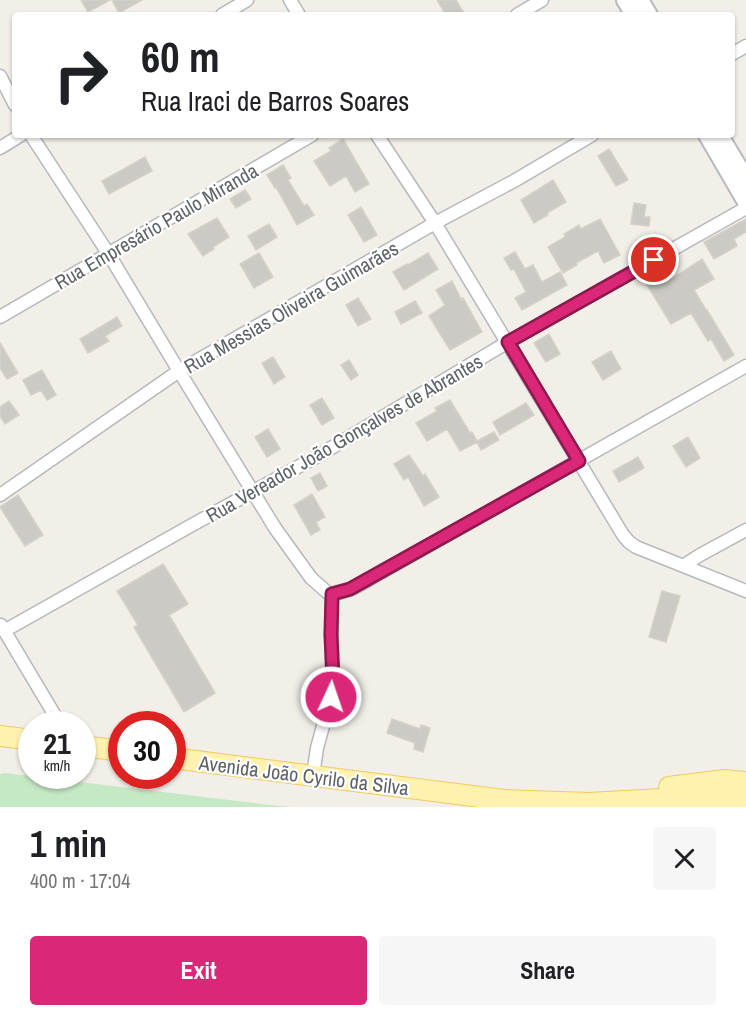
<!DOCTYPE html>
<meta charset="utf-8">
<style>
:root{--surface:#fff;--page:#f6f6f6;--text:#202124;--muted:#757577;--accent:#db2777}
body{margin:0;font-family:"Archivo Narrow",sans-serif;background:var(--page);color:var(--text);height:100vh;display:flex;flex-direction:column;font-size:22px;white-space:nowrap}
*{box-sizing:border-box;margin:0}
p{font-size:20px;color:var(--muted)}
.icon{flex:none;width:33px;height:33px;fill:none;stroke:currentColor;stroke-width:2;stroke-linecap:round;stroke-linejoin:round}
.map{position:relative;height:807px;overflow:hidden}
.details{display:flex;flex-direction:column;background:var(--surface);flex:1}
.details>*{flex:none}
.guide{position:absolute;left:12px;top:12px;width:723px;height:126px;border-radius:6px;box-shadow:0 2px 4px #0004;background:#fff;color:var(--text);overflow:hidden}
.speed{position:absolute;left:18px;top:711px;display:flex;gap:12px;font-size:30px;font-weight:700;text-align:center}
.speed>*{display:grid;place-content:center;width:78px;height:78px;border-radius:50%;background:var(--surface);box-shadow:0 2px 4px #0004;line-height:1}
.speed small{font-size:15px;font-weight:400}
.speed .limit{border:9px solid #d22;background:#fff;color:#111}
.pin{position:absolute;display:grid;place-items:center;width:51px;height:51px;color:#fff;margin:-26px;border:3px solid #fff;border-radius:50%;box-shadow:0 2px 6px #0007}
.me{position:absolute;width:66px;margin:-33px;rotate:3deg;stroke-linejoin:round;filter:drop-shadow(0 0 4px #0008)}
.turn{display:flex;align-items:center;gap:21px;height:126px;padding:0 30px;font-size:27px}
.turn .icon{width:78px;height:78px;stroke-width:2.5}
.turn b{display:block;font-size:42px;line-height:51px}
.round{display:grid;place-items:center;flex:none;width:63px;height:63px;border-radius:6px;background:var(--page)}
.overview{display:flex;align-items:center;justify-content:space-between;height:102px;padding:0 30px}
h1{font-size:36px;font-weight:700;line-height:45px}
.button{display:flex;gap:12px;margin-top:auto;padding:12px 30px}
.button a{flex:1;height:69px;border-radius:6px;background:var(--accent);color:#fff;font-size:24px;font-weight:700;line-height:69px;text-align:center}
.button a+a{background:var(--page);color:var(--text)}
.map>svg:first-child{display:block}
</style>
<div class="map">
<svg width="746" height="807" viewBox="0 0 746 807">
<rect width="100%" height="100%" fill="#f1efe8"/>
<path fill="#c5e8c5" d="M 5,773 L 270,805 L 292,807 L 0,807 L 0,774 Z"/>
<path fill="#cccac5" stroke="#d6d1c6" stroke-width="1.5" d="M 81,0 L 110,0 L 88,12 Z
M 112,0 L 142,0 L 119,13 Z
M 437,0 L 456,0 L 465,15 L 446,15 Z
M 343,139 L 369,184 L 355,192 L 346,176 L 330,186 L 314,161 L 331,151 L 329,148 Z
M 609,149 L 628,180 L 616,186 L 598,156 Z
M 145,157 L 152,171 L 109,194 L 102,181 Z
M 283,165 L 291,178 L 288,180 L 304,206 L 307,204 L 314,215 L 297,225 L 276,187 L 275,188 L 267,175 Z
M 553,180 L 566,202 L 547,213 L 548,215 L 534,223 L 521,200 Z
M 245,190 L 251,199 L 236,208 L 230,199 Z
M 634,203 L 646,205 L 644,217 L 650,217 L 649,226 L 631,224 Z
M 361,207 L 377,235 L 364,242 L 348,215 Z
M 217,218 L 229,237 L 213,247 L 214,249 L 203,256 L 188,234 Z
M 600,219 L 620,255 L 604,263 L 598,251 L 576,263 L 577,265 L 563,273 L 548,247 L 565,237 L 564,234 L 579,225 L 581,229 Z
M 746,219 L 746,232 L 734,239 L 737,246 L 714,259 L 704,242 Z
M 269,224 L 277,237 L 256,250 L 248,236 Z
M 515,252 L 525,269 L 533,265 L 542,282 L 560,272 L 567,285 L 522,310 L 515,298 L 526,292 L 514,269 L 511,270 L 504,258 Z
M 259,253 L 273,277 L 254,288 L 240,264 Z
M 428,253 L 438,269 L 404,290 L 393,272 L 407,264 L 408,265 Z
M 702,259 L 714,279 L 694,290 L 706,310 L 707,310 L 734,355 L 724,361 L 711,339 L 708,341 L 691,313 L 671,324 L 647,285 L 663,276 L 667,282 Z
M 452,281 L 461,299 L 463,298 L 482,332 L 450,350 L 429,316 L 445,305 L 436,290 Z
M 358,298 L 371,319 L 358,326 L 346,305 Z
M 415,301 L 422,313 L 401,324 L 395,312 Z
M 117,317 L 122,326 L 105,336 L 109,341 L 88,353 L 80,339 Z
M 549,334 L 560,354 L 546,362 L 534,343 Z
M 0,343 L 18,373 L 7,379 L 0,368 Z
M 611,351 L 621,369 L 603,380 L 592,362 Z
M 273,357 L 285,377 L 274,384 L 262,363 Z
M 349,360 L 358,375 L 351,380 L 341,365 Z
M 42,370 L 56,395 L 47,400 L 41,390 L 31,395 L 23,380 Z
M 322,398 L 334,418 L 322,425 L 310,405 Z
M 450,400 L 470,433 L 472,432 L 477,441 L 494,432 L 499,440 L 481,450 L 477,442 L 460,451 L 447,429 L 427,441 L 416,423 L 437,411 L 435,408 Z
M 9,401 L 19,415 L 5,424 L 0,416 L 0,407 Z
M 526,403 L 534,415 L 500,435 L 493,422 Z
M 268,429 L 280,449 L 267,457 L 255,437 Z
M 688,437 L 700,458 L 686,467 L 673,446 Z
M 409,455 L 423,476 L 425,474 L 439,497 L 424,506 L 408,477 L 404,480 L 394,464 Z
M 638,457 L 644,468 L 619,482 L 613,471 Z
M 320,473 L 327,486 L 318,491 L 311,478 Z
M 312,494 L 325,517 L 316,522 L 320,530 L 311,535 L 294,505 Z
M 18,495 L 43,535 L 25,546 L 0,507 Z
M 163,564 L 188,604 L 169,615 L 215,693 L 184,712 L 134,627 L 138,625 L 117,591 Z
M 662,591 L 680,596 L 666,642 L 649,637 Z
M 392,719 L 420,729 L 421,725 L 430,728 L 423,752 L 414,749 L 415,743 L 387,733 Z"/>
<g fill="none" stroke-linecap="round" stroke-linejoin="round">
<defs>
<path id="street" d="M 290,0 L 299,15
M 222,15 L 247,0
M 517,15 L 542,0
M 732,54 L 746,46
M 0,76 L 15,105
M 31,135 L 108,253 L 179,371 L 275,528 L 311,578 L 328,593 C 346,596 365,581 380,573 L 746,366
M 377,135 L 435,223 L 623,535 L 629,542 L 636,547 L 746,591
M 0,148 L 21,135
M 0,317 L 312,135
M 0,495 L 179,371 L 435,223 L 514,181 L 592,135
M 683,566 L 700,555 L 746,530
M 1,625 L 60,724
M 4,631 L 192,525 L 316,457 L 508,342 L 746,208
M 313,776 L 317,748 L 331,697 L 333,679 L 331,635 L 332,594"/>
<path id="secondary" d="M 625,0 L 634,15
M 640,0 L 649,15
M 707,135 L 746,202
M 723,141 L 746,179"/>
<path id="primary" d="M 0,736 L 32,740
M 82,746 L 122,751
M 172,758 L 504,800 L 589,803 L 697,797 L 746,801
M 669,787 L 724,780 L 746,782"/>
</defs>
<use href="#street" stroke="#b5b8bc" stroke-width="15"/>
<use href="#secondary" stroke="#b6babf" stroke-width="20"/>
<use href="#primary" stroke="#f2c960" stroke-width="22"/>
<use href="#street" stroke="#fff" stroke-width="12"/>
<use href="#secondary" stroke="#fff" stroke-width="16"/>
<use href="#primary" stroke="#fff2af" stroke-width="20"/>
</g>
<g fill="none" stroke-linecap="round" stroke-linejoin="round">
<defs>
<path id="route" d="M 331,697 L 333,680 L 331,635 L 332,594 L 350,589 L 579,461 L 508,342 L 654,260"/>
</defs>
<use href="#route" stroke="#8e194d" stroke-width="15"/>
<use href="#route" stroke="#db2777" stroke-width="10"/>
</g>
<g text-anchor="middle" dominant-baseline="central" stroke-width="4.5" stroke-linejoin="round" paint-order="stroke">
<g font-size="20" fill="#5f6368" stroke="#fff">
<text transform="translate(156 226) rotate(-30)">Rua Empresário Paulo Miranda</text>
<text transform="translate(291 307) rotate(-30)">Rua Messias Oliveira Guimarães</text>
<text transform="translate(344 438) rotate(-30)">Rua Vereador João Gonçalves de Abrantes</text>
<text transform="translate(304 775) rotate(7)">Avenida João Cyrilo da Silva</text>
</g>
</g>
</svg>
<div class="speed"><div>21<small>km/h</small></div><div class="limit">30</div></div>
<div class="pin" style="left:654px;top:260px;background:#d93025"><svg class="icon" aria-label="arrive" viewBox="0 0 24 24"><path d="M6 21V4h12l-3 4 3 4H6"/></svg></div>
<svg class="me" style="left:331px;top:697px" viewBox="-20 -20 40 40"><circle r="17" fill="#db2777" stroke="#fff" stroke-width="3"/><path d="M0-11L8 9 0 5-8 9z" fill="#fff"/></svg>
<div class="guide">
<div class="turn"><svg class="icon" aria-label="right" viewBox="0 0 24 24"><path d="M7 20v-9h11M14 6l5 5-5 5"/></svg><div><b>60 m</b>Rua Iraci de Barros Soares</div></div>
</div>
</div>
<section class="details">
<div class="overview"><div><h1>1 min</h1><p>400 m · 17:04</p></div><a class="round"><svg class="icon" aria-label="close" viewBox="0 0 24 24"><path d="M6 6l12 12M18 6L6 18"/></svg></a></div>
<div class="button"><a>Exit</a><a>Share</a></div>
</section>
